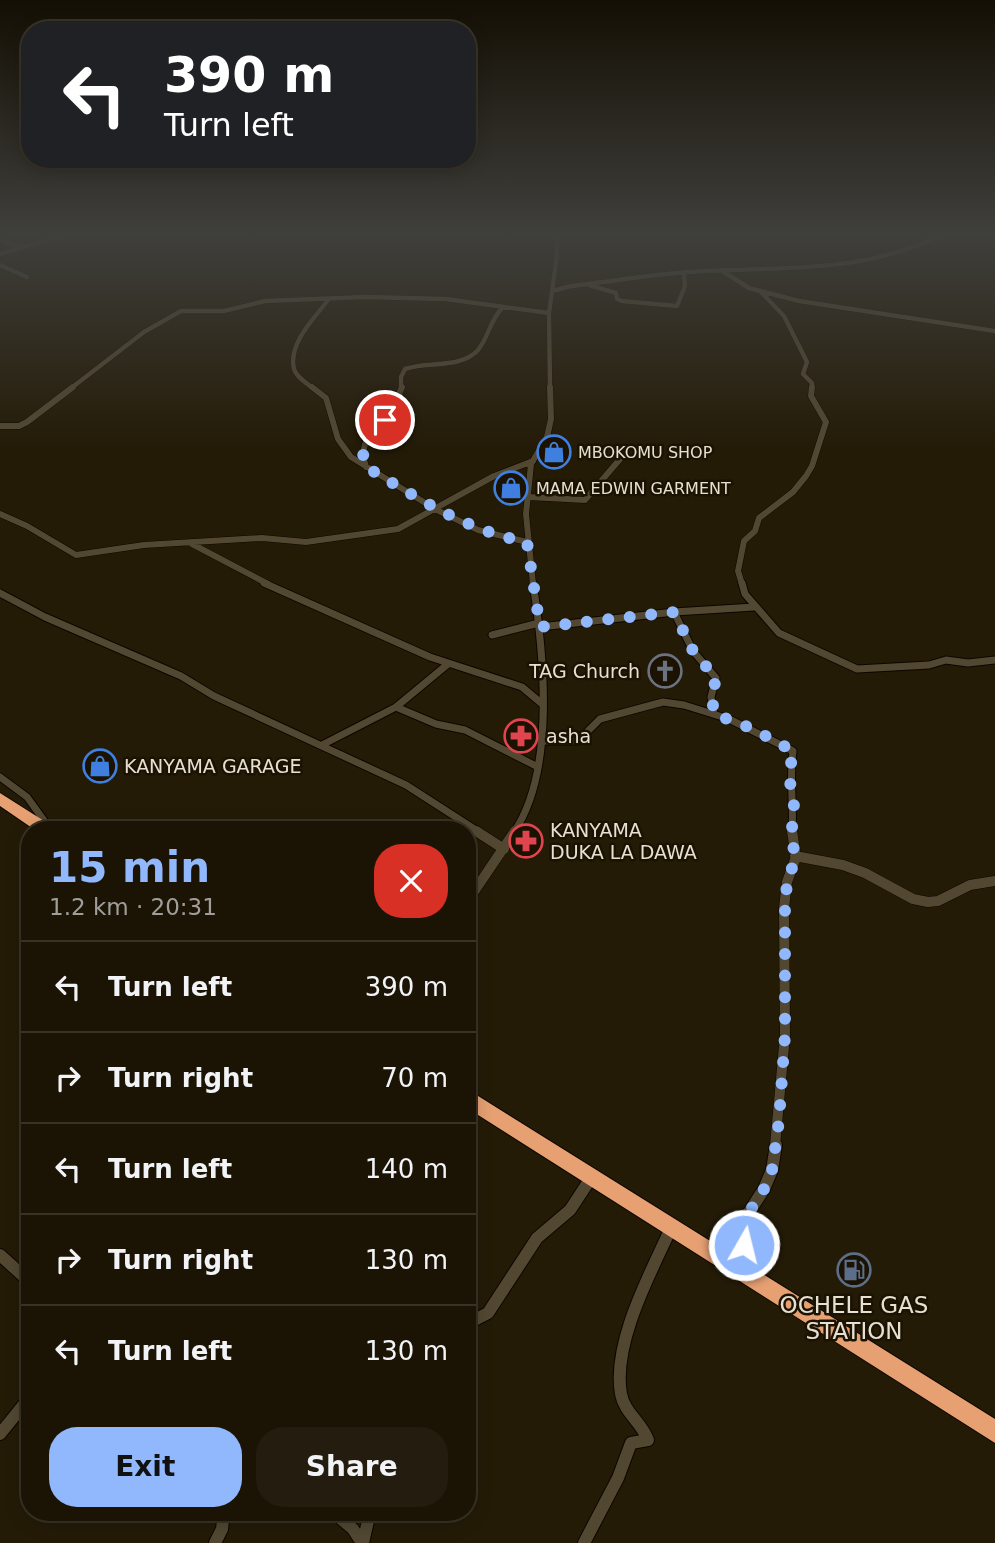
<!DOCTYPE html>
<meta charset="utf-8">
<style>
:root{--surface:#1b1405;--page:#241d0f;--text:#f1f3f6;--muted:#a09e9a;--line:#393327;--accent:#91b8fd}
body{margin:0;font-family:"DejaVu Sans",sans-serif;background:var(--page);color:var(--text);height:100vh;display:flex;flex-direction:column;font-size:26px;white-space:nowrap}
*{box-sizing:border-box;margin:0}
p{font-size:23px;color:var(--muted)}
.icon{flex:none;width:38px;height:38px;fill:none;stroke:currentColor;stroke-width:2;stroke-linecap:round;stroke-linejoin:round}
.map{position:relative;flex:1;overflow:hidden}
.panel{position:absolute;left:21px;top:821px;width:455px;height:700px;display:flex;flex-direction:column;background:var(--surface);border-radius:28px;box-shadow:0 4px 18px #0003,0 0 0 2px var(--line)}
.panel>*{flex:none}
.hud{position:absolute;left:21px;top:21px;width:455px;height:147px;border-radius:28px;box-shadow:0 4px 18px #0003,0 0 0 2px var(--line);background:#202124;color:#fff;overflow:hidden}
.pin{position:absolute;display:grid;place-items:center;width:60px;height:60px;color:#fff;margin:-30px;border:4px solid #fff;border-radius:50%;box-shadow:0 2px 7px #0007}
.me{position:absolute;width:77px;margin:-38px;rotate:8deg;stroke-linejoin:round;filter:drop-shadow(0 0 5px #0008)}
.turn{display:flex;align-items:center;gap:24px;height:147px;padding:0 28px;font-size:32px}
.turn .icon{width:91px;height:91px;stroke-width:2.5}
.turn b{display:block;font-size:49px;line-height:60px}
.round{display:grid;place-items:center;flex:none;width:74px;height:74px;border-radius:28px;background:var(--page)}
.head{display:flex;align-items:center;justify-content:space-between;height:119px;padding:0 28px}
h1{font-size:42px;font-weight:700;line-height:52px;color:var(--accent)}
.action{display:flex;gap:14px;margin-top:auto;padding:14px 28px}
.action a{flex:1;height:80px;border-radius:28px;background:var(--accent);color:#111;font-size:28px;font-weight:700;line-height:80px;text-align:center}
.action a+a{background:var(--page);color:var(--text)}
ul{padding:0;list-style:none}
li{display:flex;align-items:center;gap:21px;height:91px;padding:0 28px;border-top:2px solid var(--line)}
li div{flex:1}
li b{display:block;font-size:26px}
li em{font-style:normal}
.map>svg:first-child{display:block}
</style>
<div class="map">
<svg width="995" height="1543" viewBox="0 0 995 1543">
<rect width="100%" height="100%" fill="#241b07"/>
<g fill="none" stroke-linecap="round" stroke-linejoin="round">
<defs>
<path id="street-far4" d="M 0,240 L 21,247
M 0,254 L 71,233
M 0,265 L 27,277
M 724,272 L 749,288 L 799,301 L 995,331
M 589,285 L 616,293 L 617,299 L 622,301 L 677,306 L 685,286 L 684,274
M 552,291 L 571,286 C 615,281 660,273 704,271 C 784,267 871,273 944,233
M 761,292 L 784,316 L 807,362 L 803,374 L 812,383 L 812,389
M 70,389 L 144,332 L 181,311 L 224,311 L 265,301 L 365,297 L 446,299 L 549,313
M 314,389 C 308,384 296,377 294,369 C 288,343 314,319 328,300
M 401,389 L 401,377 L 405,369 C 428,361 461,369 478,350 C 489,337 490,319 503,307
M 550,389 L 549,313 L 557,255 L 556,233"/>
<path id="street-far3" d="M 312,387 L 326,398 L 338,439 L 351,457 L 435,509 L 478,530 L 527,542
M 0,426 L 19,426 L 27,422 L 73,387
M 366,467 C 355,435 383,424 405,407 L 399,394 L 402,387
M 529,497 L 585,500 L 626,452
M 0,514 L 27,526 L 76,555 L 144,545 L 262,538 L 306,542 L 398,529 L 494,476 L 533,461
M 192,544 L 268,584
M 533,584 L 526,514 L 531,464 L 547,437 L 551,419 L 550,387
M 742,584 L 738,571 L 744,541 L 755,531 L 759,518 L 793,492 L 806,476 L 812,466 L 826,422 L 811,396 L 812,387"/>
<path id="street-far2" d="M 264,583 L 430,657 L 522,687 L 541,703
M 742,583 L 745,594 L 779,633 L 857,669 L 929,665 L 946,660 L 968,663 L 995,660
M 0,593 L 45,617 L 181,676 L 214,696 L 406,785 L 479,832
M 674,612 L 693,651 L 716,678 L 711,697 L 714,714
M 540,627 L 674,612 L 754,607
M 492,635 L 539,623
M 396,707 L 436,724 L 465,730 L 538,767
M 542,741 L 578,741 L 600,719 L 663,702 L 684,705 L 729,719 L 793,751 C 789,779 794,804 792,832
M 322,745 L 396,707 L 448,664
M 0,777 L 27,797 L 51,830
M 514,832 C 556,770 544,655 533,583"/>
<path id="street-far1" d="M 476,831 L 504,849
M 795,856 L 843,865 L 865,873 L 913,899 L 928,902 L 938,901 L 970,885 L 995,881
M 467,902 L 515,831
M 775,1146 L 785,1035 L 784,908 L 787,882 L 796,857 L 792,831"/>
<path id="street" d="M 0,1255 L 30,1282
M 748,1272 L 742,1223 L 764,1189 L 772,1170 L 776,1145
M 467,1324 L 488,1313 L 537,1238 L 570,1210 L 591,1178
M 0,1434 L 30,1397
M 333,1512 L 353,1529 L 362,1543
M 215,1543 L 222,1529 L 224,1512
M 363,1543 L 370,1512
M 584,1543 L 618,1478 L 631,1443 L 648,1440 C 642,1423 624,1412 621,1394 C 612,1343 651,1272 672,1226"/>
<path id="highway" d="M 0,793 L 52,826 L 54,830 L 35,830 L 0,806 Z
M 467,1089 L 995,1419 L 995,1443 L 467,1108 Z"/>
</defs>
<use href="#street-far4" stroke="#0d0600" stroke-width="5"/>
<use href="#street-far3" stroke="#0d0600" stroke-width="7"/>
<use href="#street-far2" stroke="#0d0600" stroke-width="9"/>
<use href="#street-far1" stroke="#0d0600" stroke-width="11"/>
<use href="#street" stroke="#0d0600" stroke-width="14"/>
<use href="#highway" stroke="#0d0600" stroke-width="2"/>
<use href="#street-far4" stroke="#524832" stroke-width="4.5"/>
<use href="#street-far3" stroke="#524832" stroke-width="6"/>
<use href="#street-far2" stroke="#524832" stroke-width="7"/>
<use href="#street-far1" stroke="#524832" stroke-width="10"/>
<use href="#street" stroke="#524832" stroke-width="12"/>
<use href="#highway" fill="#e6a072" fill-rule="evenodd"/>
</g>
<linearGradient id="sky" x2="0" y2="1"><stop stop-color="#140f04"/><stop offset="0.52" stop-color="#3f3f3c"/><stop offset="1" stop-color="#3f3f3c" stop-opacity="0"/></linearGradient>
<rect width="995" height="449" fill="url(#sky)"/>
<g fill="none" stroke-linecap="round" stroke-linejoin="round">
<path stroke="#91b8fd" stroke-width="12" stroke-dasharray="0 21.6" d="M 385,420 C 368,431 358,448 366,467 C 418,498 467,531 527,542 L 540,627 L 674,612 L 693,651 L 716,678 L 712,697 L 714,714 L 753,729 L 793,751 L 789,776 L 794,806 L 791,839 L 796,857 L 787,882 L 785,908 L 785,1035 L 779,1121 L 772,1170 L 764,1189 L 742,1223 L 744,1245"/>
</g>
<defs>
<symbol id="shop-ring" viewBox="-11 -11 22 22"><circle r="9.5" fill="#1b1201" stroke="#3f7fe0" stroke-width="1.5"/><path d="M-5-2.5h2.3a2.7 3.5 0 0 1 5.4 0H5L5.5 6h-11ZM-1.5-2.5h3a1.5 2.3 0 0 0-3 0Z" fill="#3f7fe0"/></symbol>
<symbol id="church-ring" viewBox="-11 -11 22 22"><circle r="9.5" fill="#1b1201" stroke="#6b7280" stroke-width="1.5"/><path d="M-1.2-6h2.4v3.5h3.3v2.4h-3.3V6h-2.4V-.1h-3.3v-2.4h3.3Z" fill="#6b7280"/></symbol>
<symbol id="pharmacy-ring" viewBox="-11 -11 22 22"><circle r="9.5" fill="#1b1201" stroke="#e0444e" stroke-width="1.5"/><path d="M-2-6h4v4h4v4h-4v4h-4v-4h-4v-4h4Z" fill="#e0444e"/></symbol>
<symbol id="fuel-ring" viewBox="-11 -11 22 22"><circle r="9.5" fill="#1b1201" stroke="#5c6f8a" stroke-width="1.5"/><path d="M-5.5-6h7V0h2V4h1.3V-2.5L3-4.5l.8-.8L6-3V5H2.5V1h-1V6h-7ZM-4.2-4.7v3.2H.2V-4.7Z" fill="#5c6f8a"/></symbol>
</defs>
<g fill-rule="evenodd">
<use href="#shop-ring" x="535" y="433" width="38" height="38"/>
<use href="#shop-ring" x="492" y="469" width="38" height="38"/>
<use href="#church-ring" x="646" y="652" width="38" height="38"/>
<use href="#pharmacy-ring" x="502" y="717" width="38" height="38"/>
<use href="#shop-ring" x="81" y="747" width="38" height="38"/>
<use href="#pharmacy-ring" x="507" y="822" width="38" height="38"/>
<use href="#fuel-ring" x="835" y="1251" width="38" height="38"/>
</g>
<g text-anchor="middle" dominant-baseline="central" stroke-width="5" stroke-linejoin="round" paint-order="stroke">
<g font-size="16" fill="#e6e0d3" stroke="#1b1201" text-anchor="start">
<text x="578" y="452">MBOKOMU SHOP</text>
<text x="536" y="488">MAMA EDWIN GARMENT</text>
</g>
<g font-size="19" fill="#e6e0d3" stroke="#1b1201" text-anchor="start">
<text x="640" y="671" text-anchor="end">TAG Church</text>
<text x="546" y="736">asha</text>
<text x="124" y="766">KANYAMA GARAGE</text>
<text x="550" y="830">KANYAMA<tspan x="550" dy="22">DUKA LA DAWA</tspan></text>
</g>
<g font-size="23" fill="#e6e0d3" stroke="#1b1201">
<text x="854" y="1305">OCHELE GAS<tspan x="854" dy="26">STATION</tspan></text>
</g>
</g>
</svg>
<div class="pin" style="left:385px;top:420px;background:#d93025"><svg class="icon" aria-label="arrive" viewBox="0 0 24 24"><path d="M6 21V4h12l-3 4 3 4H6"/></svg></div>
<svg class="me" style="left:744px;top:1245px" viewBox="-20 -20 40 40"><circle r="17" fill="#91b8fd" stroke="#fff" stroke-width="3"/><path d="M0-11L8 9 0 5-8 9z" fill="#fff"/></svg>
<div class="hud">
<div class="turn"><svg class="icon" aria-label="left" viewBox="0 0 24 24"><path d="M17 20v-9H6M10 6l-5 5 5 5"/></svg><div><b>390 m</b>Turn left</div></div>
</div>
<section class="panel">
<div class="head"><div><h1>15 min</h1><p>1.2 km · 20:31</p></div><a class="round" style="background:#d93025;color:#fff"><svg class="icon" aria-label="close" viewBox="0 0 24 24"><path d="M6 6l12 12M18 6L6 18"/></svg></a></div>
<ul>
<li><svg class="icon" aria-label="left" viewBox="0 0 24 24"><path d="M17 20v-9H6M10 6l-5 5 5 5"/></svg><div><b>Turn left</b></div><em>390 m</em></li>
<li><svg class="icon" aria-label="right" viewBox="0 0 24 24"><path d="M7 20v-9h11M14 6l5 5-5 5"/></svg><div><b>Turn right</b></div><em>70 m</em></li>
<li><svg class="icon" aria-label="left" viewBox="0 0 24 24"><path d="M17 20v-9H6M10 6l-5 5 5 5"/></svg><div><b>Turn left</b></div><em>140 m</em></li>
<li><svg class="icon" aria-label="right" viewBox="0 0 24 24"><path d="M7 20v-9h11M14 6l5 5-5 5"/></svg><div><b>Turn right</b></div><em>130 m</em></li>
<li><svg class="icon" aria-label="left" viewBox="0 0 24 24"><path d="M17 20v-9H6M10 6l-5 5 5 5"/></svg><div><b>Turn left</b></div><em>130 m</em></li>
</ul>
<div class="action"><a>Exit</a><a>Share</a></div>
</section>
</div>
